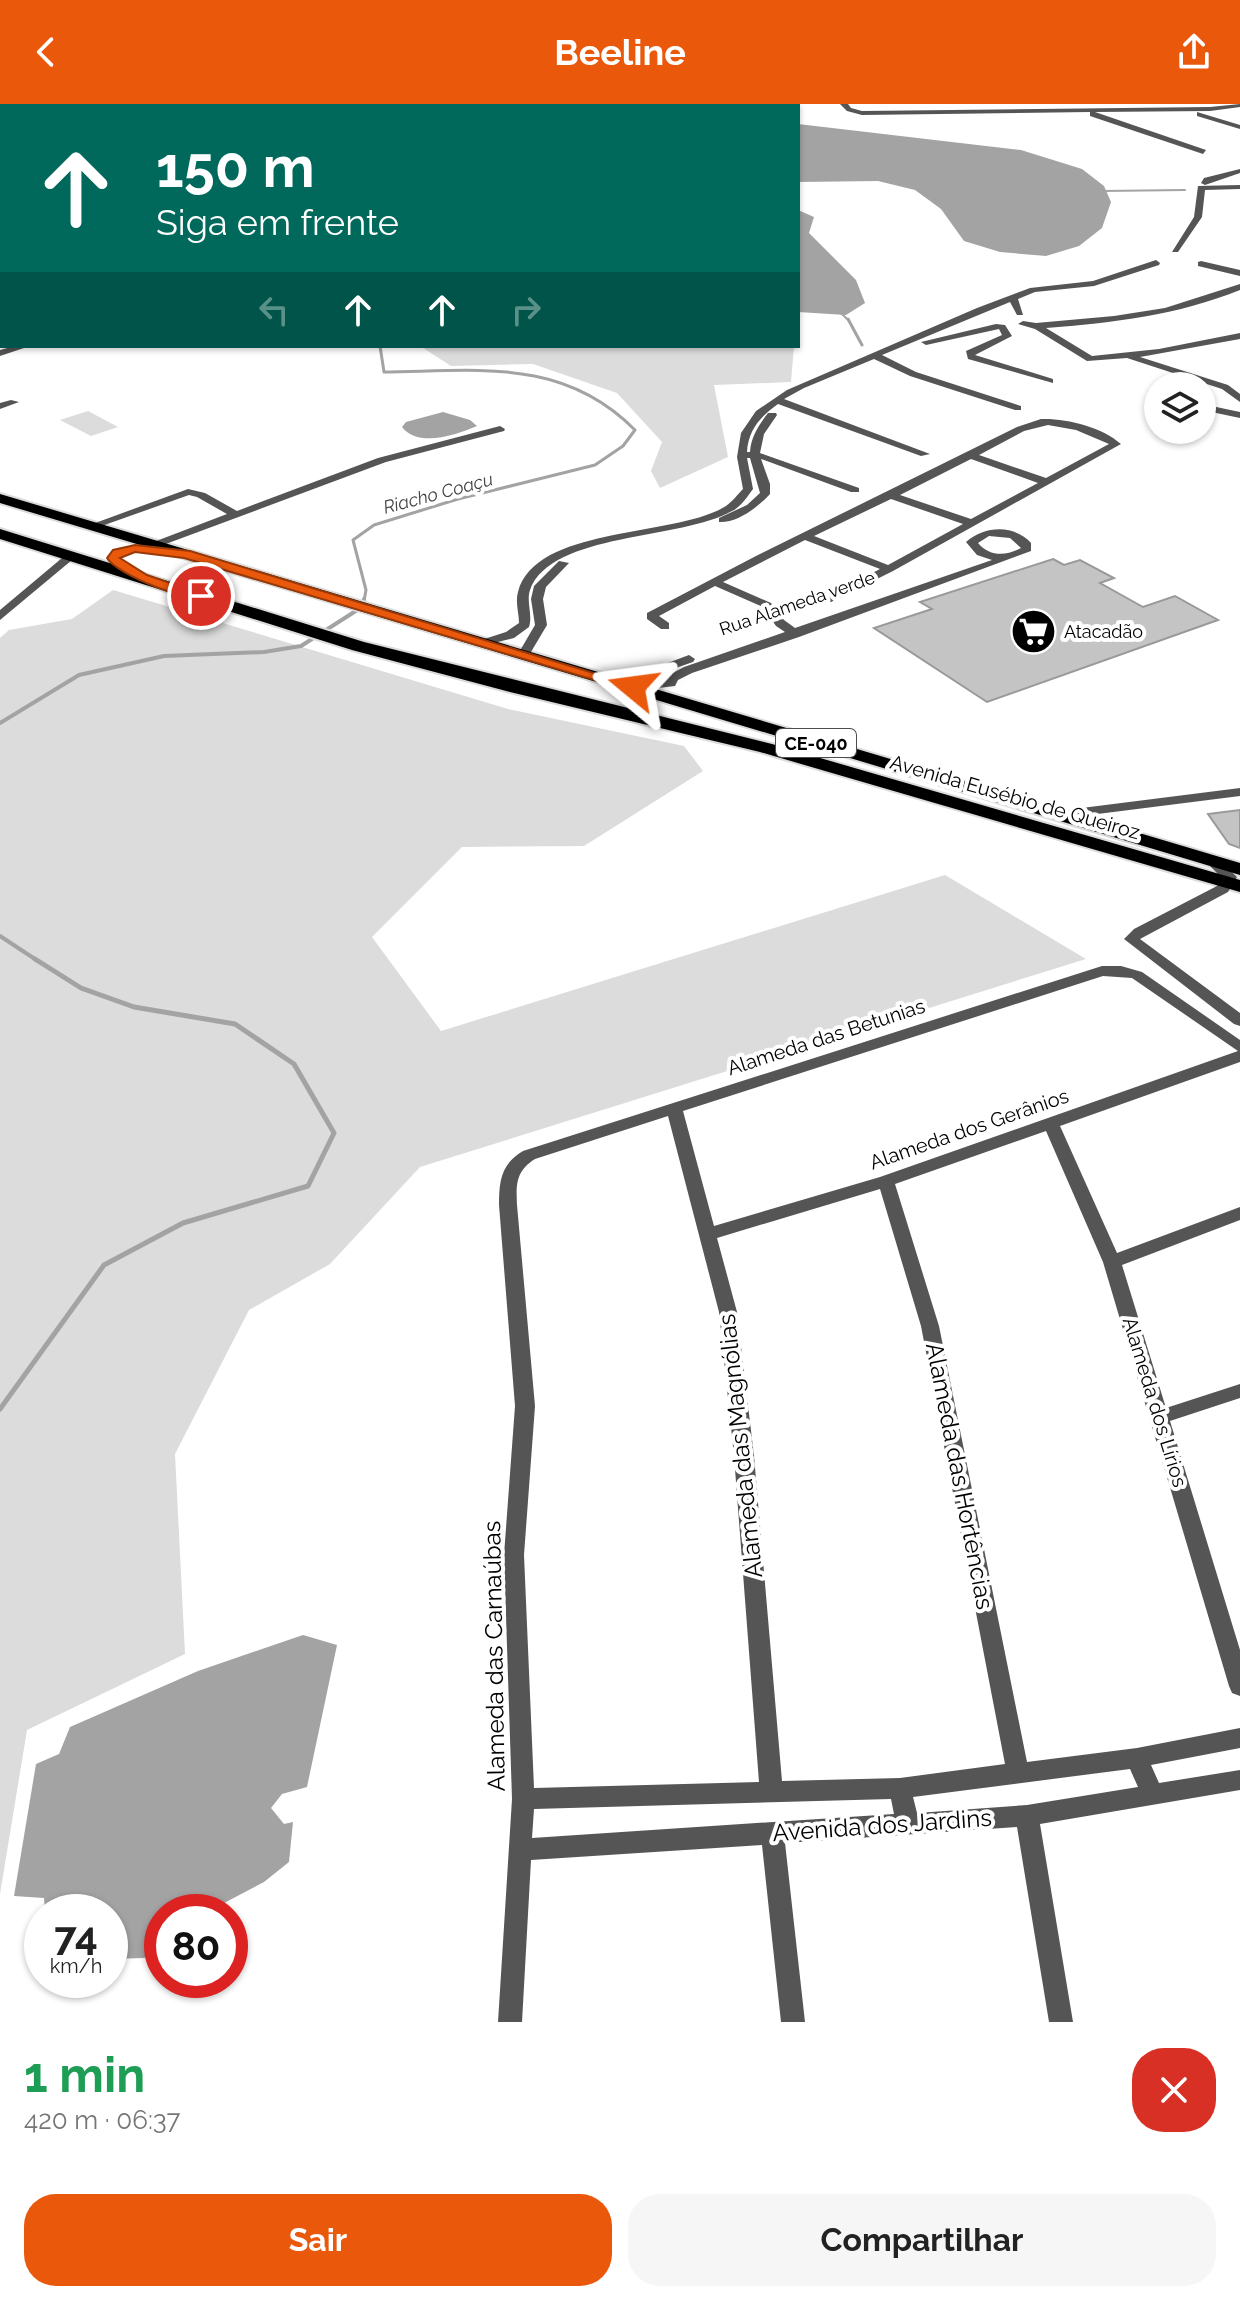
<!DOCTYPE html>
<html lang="pt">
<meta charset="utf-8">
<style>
:root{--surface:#fff;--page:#f6f6f6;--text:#222;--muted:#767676;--accent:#ea580c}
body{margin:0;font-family:Raleway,sans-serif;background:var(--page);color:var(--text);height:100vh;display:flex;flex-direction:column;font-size:30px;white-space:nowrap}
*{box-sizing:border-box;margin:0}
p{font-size:26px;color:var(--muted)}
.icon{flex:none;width:44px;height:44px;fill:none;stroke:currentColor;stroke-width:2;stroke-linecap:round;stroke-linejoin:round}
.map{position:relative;height:1918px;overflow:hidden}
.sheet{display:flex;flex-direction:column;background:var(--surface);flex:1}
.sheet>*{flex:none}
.top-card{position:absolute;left:0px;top:0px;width:800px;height:244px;box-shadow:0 2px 6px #0004;background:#00695c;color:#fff;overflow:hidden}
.buttons{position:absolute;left:1144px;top:268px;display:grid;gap:16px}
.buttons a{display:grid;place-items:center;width:72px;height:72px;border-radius:50%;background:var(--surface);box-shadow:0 2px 6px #0004;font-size:40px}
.speed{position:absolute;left:24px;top:1790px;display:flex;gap:16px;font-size:40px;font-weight:700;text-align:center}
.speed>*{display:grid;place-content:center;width:104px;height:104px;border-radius:50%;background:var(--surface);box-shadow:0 2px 6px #0004;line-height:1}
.speed small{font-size:20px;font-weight:400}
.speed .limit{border:12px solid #d22;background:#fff;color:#111}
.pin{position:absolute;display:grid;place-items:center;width:68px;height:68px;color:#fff;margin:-34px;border:4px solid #fff;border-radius:50%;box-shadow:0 2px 8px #0007}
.me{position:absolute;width:88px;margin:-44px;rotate:286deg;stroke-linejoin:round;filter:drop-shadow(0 0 6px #0008)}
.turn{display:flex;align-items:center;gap:28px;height:168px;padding:0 24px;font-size:36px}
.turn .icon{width:104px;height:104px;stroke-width:2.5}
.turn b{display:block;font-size:56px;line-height:68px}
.lanes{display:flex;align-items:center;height:76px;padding:0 24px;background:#0003;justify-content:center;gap:40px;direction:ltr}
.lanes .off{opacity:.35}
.round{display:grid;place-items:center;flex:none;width:84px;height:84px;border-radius:32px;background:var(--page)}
.summary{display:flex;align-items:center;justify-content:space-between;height:136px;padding:0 24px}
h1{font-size:48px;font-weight:700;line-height:60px;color:#1e9e55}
.action{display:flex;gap:16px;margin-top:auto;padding:16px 24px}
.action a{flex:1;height:92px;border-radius:32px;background:var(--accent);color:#fff;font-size:32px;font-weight:700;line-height:92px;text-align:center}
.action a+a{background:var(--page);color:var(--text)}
header{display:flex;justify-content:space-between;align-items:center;height:104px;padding:0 24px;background:var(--accent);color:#fff;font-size:36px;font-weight:700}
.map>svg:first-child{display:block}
</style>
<header><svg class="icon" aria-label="back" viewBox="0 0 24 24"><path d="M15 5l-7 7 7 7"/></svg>Beeline<svg class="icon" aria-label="share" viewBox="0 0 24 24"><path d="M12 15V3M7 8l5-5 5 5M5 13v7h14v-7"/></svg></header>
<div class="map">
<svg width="1240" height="1918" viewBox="0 0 1240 1918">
<rect width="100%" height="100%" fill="#fff"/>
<path fill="#dcdcdc" d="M 420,242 L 794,242 L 791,278 L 714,281 L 728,353 L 660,384 L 651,367 L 662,338 L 617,289 L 533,260 L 451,262 Z
M 88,307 L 118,323 L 91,332 L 60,316 Z
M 113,486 L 508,605 L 684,642 L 703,667 L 584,742 L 462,743 L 372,833 L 441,927 L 945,771 L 1086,855 L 420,1063 L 330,1160 L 249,1206 L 175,1350 L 185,1550 L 27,1626 L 0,1790 L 0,534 L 9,526 L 72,515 Z"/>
<path fill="#a3a3a3" d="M 798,20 L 1021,46 L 1082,65 L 1104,82 L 1111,98 L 1102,124 L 1079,142 L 1046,152 L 1000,148 L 964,137 L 941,105 L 915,86 L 878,77 L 798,78 Z
M 798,106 L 814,113 L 809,129 L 856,176 L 865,199 L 846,211 L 798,208 Z
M 443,308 L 470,316 L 477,322 C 456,331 418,344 402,323 L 406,318 Z
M 303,1531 L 337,1541 L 307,1683 L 282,1690 L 271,1704 L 284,1720 L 293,1718 L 289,1758 L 264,1778 L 207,1808 L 162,1808 L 162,1847 L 144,1854 L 110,1855 L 110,1808 L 45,1808 L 44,1794 L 14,1792 L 36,1660 L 59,1650 L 70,1623 L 198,1567 Z"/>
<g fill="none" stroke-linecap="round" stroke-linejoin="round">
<path stroke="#a3a3a3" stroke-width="2" d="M 1102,87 L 1185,86
M 841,209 L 849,217"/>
<path stroke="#a3a3a3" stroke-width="3" d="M 848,215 L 862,241
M 364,497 L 366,486 L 353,436 L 374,421 L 458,395 L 595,361 L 623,342 L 635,326 C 563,253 478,267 384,268 L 380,242"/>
<path stroke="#a3a3a3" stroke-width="4" d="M 0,619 L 79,571 L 164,552 L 264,548 L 301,542 L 362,503 L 364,495
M 0,832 L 38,857"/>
<path stroke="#a3a3a3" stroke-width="5" d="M 0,1305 L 104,1161 L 183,1119 L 308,1082 L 334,1029 L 294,960 L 235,920 L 134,903 L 81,884 L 35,855"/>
</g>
<path fill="#c4c4c4" stroke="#999" stroke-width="2" d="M 1053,455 L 1064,461 L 1080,456 L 1114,474 L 1100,479 L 1143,503 L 1175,492 L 1218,516 L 987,598 L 874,524 L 932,505 L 920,498 Z
M 1240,706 L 1240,744 L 1229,740 L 1208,710 Z"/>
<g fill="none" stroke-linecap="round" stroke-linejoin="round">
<defs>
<path id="trunk" d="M 0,390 L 1240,759 L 1240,771 L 0,399 Z
M 0,425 L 364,538 L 772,640 L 1240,776 L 1240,788 L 760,648 L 510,588 L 352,546 L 0,435 Z"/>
</defs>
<use href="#trunk" stroke="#dbdbdb" stroke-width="4"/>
<path fill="#555" fill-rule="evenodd" d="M 45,0 L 53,0 L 44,2 Z
M 157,0 L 165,0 L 156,2 Z
M 268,0 L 276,0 L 276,2 L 268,2 Z
M 339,0 L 347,0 L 348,2 L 340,2 Z
M 840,0 L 848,0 L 851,4 L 862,7 L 1210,3 L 1240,0 L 1240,3 L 1210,7 L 1095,8 L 1206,46 L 1203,50 L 1090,12 L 1090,8 L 862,11 L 847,7 Z
M 1197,8 L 1240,21 L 1240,25 L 1197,12 Z
M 0,34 L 2,34 L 2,38 L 0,38 Z
M 0,62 L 2,62 L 2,66 L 0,66 Z
M 1240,65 L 1240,69 L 1205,81 L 1201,79 L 1204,74 Z
M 0,77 L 2,77 L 2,81 L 0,81 Z
M 1240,81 L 1240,85 L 1205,86 L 1202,113 L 1178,148 L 1172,148 L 1194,113 L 1198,82 Z
M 0,131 L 2,131 L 2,135 L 0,135 Z
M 1156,156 L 1160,159 L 1159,161 L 1094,182 L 1035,188 L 1018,195 L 1023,211 L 1017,211 L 1010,198 L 882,251 L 916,268 L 1021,302 L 1021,306 L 1015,306 L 910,272 L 874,255 L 804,284 L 784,295 L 930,350 L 921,352 L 778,300 C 761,312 748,326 747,348 L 750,348 C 751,332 759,321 768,309 L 776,309 L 777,311 L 764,330 L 760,349 L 859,384 L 859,388 L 851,388 L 761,355 L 770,380 L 770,390 C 758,403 738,419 719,418 L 719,414 L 747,401 L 760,389 L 750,354 L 747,354 L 753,385 C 747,393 741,403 732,407 C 682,436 551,428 530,486 C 526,498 533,511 529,523 L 514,534 L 481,542 L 475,538 L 506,528 L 519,519 C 519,509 515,498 518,488 C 536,421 675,434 726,402 C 732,398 738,390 743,385 L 737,353 L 741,329 L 756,307 L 787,286 L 977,204 L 1030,184 L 1093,177 Z
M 1201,157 L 1240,166 L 1240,172 L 1198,162 L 1198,158 Z
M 1240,180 L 1240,186 C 1178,211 1113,219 1046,224 L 1092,252 L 1159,245 L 1240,229 L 1240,235 L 1140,253 L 1228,281 L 1240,290 L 1240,298 L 1222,285 L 1127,254 L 1087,257 L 1035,225 L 1018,220 L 1023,217 L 1036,219 L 1114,212 L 1165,204 Z
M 0,198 L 2,199 L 2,205 L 0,204 Z
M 996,220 L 1005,221 L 1012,232 L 975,251 L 1053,275 L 1053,279 L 968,255 L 966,247 L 1002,231 L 999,225 L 926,241 L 921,238 Z
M 15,242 L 30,242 L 0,252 L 0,246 Z
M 1158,286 L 1158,296 L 1148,291 Z
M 11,296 L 19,298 L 0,305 L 0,299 Z
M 1202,300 L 1240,308 L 1240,314 L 1202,306 Z
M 1041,315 C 1066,314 1102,323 1121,340 L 893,467 L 831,498 L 821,496 L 880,465 L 805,436 L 723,478 L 771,499 L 784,516 L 795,524 L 992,456 L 977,451 L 966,438 C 985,422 1013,420 1031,439 L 1031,447 L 799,533 L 692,569 L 678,576 L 675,582 L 633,587 L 627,583 L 633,579 L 666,576 L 669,571 L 684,563 L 785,528 L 776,522 L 763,503 L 715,482 L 659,512 L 669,519 L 669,525 L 661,525 L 647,515 L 647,509 L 756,452 L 1017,323 ZM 1048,321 L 1076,326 L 1109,340 L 1046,374 L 979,351 L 1024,327 ZM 971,355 L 1038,379 L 971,415 L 900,391 ZM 891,395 L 963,420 L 888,461 L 814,432 ZM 989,432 L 1010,434 L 1021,444 C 1006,452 990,453 978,439 Z
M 500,322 L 505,325 L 504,327 L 386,358 L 155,444 L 151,443 L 151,439 L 227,410 L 197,393 L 189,391 L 96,424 L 87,422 L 188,385 L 205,389 L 237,407 L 378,354 Z
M 559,457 L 569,459 L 546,483 L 543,495 L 547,521 L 528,553 L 520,553 L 518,550 L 535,521 L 531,495 L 534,482 Z
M 689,551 L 695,555 L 693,558 L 635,578 L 627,578 L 625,575 Z
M 1212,753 L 1217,754 L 1237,773 L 1228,788 L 1140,835 L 1240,909 L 1240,922 L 1234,920 L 1124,835 L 1134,825 L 1217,782 L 1222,774 L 1205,757 Z
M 1102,862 L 1121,862 L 1142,868 L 1240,936 L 1240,958 L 1060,1022 L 1117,1149 L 1240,1103 L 1240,1116 L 1122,1161 L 1166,1304 L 1240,1280 L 1240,1294 L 1170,1317 L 1240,1546 L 1240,1592 L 1232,1589 L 1229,1582 L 1103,1158 L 1046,1027 L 895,1080 L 939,1222 L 1027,1658 L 1137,1644 L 1240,1624 L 1240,1644 L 1151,1661 L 1159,1679 L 1240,1666 L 1240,1686 L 1040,1720 L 1073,1918 L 1049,1918 L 1017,1723 L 785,1739 L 805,1918 L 781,1918 L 762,1741 L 531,1756 L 522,1918 L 498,1918 L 512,1695 L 504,1451 L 515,1302 L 499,1101 C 499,1077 501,1060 523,1047 ZM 1103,872 L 1132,874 L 1238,947 L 880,1073 L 714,1122 L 683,1007 ZM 668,1012 L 719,1208 L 734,1352 L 759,1678 L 534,1684 L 524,1451 L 535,1302 L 517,1101 C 516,1080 516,1067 535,1055 ZM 880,1085 L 921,1222 L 1005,1660 L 900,1674 L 782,1677 L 754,1352 L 737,1208 L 717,1134 ZM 1130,1665 L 1138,1683 L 1027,1701 L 917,1709 L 913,1693 ZM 891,1695 L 894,1710 L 532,1734 L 534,1705 Z"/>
<path fill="#555" fill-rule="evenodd" d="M 68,449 L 78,451 L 0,516 L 0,506 Z
M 1240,684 L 1240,692 L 1058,715 L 1051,711 L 1058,707 Z"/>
<use href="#trunk" fill="#000" fill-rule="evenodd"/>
</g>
<path fill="#ea580c" stroke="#983908" stroke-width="2" d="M 135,441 L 190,447 L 640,583 L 638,586 L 628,586 L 184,454 L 135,448 L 120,454 L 147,471 L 208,492 C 194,502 116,470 107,454 L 113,446 Z"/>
<defs>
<symbol id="supermarket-disc" viewBox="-11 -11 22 22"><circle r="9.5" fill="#000" stroke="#fff"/><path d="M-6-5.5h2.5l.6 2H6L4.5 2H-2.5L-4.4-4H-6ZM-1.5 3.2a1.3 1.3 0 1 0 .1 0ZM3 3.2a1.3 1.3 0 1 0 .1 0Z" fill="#fff"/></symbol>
</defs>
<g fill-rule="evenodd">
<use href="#supermarket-disc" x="1008" y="502" width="51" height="51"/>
</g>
<g text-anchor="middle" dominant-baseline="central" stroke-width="8" stroke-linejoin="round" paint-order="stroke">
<g font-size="18" font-style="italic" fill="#444" stroke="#fff">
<text transform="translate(438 389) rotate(-15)">Riacho Coaçu</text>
</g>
<g font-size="18" fill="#000" stroke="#fff">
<text transform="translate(797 499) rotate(-19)">Rua Alameda verde</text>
</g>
<g font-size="18" fill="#000" stroke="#fff" text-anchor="start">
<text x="1064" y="527">Atacadão</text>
</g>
<rect fill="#fff" stroke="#4c4c4c" stroke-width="2" x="776" y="625" width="80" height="28" rx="6"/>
<g font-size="18" font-weight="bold" fill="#000">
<text x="816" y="639">CE-040</text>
</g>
<g font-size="20" fill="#000" stroke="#fff">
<text transform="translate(1015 693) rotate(16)">Avenida Eusébio de Queiroz</text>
<text transform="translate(826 933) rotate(-18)">Alameda das Betunias</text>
<text transform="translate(969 1025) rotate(-19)">Alameda dos Gerânios</text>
<text transform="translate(1155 1298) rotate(73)">Alameda dos Lírios</text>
</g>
<g font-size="24" fill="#000" stroke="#fff">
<text transform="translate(740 1342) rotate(-96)">Alameda das Magnólias</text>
<text transform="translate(960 1372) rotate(79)">Alameda das Hortências</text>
<text transform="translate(494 1552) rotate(-91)">Alameda das Carnaúbas</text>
<text transform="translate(882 1721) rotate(-4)">Avenida dos Jardins</text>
</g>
</g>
</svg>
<div class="buttons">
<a><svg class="icon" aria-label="layers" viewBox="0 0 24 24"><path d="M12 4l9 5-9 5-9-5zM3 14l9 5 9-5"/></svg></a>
</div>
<div class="speed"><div>74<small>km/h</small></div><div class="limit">80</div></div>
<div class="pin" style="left:201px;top:492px;background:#d93025"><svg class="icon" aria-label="arrive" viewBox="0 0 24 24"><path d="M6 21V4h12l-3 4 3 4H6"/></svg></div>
<svg class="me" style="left:633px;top:583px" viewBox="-20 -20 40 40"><path d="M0-17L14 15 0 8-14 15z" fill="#ea580c" stroke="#fff" stroke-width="4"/></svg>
<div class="top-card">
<div class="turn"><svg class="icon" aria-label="ahead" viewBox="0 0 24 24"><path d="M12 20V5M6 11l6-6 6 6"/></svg><div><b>150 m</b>Siga em frente</div></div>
<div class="lanes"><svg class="icon off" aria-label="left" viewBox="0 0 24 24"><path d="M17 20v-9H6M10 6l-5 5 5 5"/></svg><svg class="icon" aria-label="ahead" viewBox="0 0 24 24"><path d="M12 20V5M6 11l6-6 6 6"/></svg><svg class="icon" aria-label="ahead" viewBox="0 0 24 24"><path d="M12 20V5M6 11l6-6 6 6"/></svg><svg class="icon off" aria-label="right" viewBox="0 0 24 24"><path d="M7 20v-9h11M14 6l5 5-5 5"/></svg></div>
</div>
</div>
<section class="sheet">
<div class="summary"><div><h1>1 min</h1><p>420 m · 06:37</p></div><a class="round" style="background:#d93025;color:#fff"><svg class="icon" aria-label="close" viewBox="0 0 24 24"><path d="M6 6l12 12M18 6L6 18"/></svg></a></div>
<div class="action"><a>Sair</a><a>Compartilhar</a></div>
</section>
